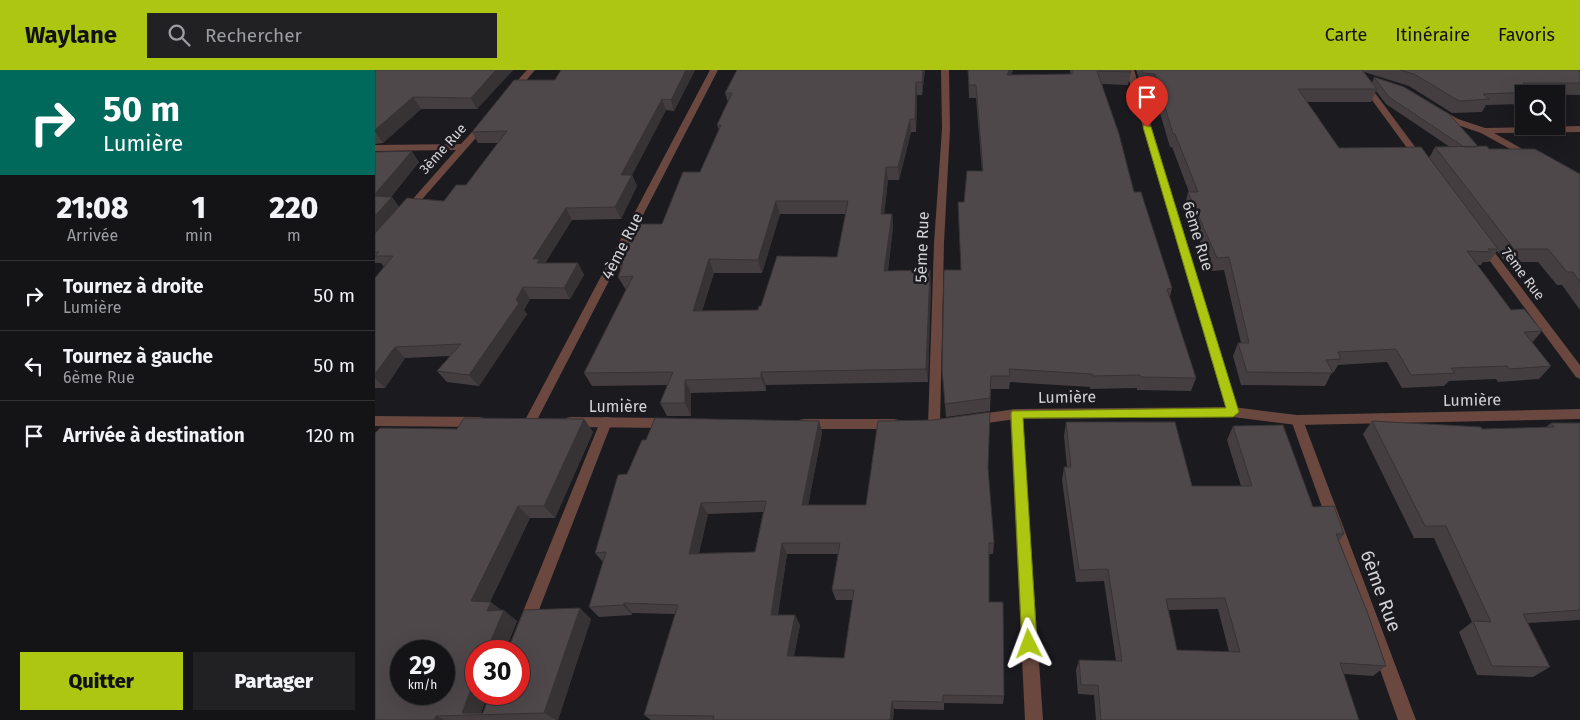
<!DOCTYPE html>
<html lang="fr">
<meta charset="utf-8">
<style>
:root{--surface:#141417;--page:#212124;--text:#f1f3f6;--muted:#9d9ea1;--line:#333336;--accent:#acc611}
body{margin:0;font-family:"Fira Sans",sans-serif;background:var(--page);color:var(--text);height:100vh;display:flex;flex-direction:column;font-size:19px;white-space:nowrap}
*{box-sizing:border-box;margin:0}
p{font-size:16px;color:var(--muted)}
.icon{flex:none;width:28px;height:28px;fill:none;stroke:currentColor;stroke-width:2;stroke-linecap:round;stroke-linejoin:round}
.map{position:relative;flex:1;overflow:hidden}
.drawer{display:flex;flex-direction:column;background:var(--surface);width:375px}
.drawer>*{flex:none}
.hud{background:#00695c;color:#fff;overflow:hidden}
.buttons{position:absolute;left:1140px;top:15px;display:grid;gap:10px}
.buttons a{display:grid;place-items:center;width:50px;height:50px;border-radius:0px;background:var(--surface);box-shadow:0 5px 20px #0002,0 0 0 1px var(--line);font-size:25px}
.speed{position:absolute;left:15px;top:570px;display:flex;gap:10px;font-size:25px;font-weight:700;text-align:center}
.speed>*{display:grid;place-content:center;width:65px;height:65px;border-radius:50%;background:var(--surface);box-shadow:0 5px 20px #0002,0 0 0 1px var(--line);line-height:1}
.speed small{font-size:12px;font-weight:400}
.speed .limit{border:8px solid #d22;background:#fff;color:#111}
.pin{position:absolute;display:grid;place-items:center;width:42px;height:42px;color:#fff;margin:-51px -21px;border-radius:50% 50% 50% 0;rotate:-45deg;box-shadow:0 0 5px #0007}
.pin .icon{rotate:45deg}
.me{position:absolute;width:55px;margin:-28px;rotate:357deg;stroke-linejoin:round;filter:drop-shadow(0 0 4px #0008)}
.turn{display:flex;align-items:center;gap:18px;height:105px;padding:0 20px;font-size:22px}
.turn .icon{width:65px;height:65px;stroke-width:2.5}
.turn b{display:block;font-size:35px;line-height:42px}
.eta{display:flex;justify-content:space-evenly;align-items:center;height:85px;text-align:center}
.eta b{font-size:30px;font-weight:800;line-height:35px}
.action{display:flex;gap:10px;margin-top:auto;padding:10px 20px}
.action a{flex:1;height:58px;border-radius:0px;background:var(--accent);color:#111;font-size:20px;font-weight:800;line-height:58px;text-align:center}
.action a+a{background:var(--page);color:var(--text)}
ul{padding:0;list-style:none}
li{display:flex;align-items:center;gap:15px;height:70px;padding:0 20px;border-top:1px solid var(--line)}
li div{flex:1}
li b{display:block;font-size:19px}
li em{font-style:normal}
header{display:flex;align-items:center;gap:30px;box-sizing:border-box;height:70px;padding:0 25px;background:var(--accent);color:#111}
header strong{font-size:24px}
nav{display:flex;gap:28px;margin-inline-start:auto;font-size:18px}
.search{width:350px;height:45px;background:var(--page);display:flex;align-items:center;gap:12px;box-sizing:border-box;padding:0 18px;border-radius:0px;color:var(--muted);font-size:19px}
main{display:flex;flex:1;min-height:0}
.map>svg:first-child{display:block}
</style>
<header>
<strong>Waylane</strong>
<div class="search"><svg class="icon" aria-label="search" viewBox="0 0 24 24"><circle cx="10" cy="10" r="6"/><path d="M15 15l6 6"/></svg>Rechercher</div>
<nav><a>Carte</a><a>Itinéraire</a><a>Favoris</a></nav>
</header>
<main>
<section class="drawer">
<div class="hud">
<div class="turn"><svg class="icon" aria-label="right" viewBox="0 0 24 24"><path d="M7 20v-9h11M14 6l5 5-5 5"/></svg><div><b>50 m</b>Lumière</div></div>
</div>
<div class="eta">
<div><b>21:08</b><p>Arrivée</p></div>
<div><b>1</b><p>min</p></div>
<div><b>220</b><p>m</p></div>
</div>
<ul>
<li><svg class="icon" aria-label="right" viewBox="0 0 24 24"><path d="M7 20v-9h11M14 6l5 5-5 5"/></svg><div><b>Tournez à droite</b><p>Lumière</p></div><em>50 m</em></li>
<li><svg class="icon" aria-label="left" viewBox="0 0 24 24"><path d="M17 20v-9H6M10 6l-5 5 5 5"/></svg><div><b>Tournez à gauche</b><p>6ème Rue</p></div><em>50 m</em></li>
<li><svg class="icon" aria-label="arrive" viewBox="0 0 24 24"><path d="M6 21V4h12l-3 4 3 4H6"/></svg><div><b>Arrivée à destination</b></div><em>120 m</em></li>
</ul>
<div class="action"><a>Quitter</a><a>Partager</a></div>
</section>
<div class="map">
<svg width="1205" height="650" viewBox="0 0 1205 650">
<rect width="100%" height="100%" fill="#1a1a1f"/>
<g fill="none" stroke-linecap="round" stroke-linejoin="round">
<path fill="#6a4840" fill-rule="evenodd" d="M 152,0 L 160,0 L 139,25 L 133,25 L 133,21 Z
M 335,0 L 343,0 L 161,352 L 160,356 L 150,356 L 149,352 Z
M 566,0 L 574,0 L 575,59 L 569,173 L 565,355 L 564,359 L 559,360 L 554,359 L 553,355 L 559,173 L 567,59 Z
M 751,0 L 759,0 L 864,342 L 863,346 L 853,346 L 852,342 Z
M 975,0 L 983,0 L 1049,89 L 1049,93 L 1043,93 Z
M 1063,41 L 1069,41 L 1083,49 L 1110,58 L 1205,56 L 1205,62 L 1119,63 L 1158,85 L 1158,89 L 1155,90 L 1106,63 L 1077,53 L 1063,45 Z
M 110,50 L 114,53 L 35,143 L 29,143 L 29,139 L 81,80 L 0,81 L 0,75 L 86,74 L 107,51 Z
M 1107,170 L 1111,171 L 1205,295 L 1205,309 L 1201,307 L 1103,175 L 1102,173 L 1103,171 Z
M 641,339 L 646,340 L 647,344 L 668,650 L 650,650 L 635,344 L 636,340 Z
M 922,345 L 927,346 L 928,350 L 1041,650 L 1023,650 L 916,350 L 917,346 Z
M 231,347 L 236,348 L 237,352 L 148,581 L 144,588 L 144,581 L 132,581 L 225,352 L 226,348 Z"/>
<path fill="#6a4840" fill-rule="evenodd" d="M 858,337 L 922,345 L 1205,339 L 1205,349 L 922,355 L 858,347 L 641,349 L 598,355 L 593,354 L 592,350 L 593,346 L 598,345 L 641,339 Z
M 0,346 L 104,347 L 109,348 L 110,352 L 109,356 L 104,357 L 0,356 Z
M 196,347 L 294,348 L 299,349 L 300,353 L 299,357 L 294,358 L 196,357 L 191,356 L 190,352 L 191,348 Z
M 429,349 L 519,349 L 524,350 L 525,354 L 524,358 L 519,359 L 429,359 L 424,358 L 423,354 L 424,350 Z"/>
</g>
<path fill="#443e40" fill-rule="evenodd" d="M 0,0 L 138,0 L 102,39 L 46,39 L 8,73 L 0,74 Z
M 186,0 L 320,0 L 299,41 L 291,40 L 257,105 L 262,116 L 246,149 L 197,150 L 170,193 L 203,193 L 209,205 L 195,229 L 155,229 L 149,240 L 152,244 L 104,316 L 72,312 L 62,301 L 75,286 L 30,288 L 10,318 L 0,318 L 0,208 L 9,197 L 6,193 L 0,193 L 0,82 L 44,92 L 16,127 L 17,127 L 24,137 L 69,131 L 91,115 L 123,73 L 103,73 L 97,62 L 180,10 Z
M 362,0 L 550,0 L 547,25 L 542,25 L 541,62 L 536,62 L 524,110 L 513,110 L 509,144 L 517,144 L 518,157 L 513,201 L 556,214 L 553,312 L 391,315 L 391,321 L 316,323 L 316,346 L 292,346 L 285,333 L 292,315 L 217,316 L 209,303 L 251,220 L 243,207 L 246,199 L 243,193 L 287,154 L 325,102 L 344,60 L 342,55 L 353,32 L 350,23 ZM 405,144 L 471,144 L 462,187 L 386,236 L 383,240 L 327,241 L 339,203 L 387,203 Z
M 593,0 L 638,0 L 636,5 L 695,4 L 695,0 L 755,0 L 756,2 L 753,15 L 727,14 L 759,122 L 797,218 L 795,227 L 821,308 L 816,321 L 762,320 L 762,318 L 715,319 L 715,317 L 635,312 L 634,319 L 616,319 L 615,341 L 571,347 L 567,299 L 586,200 L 589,132 L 607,101 L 601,28 L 594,28 Z
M 761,0 L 1205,0 L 1205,25 L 1149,24 L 1149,34 L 1111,35 L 1107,42 L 1077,43 L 1034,16 L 989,2 L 997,13 L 999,7 L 1101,77 L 1114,79 L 1205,104 L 1205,240 L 1187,215 L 1182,215 L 1163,192 L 1130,192 L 1122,181 L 1114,192 L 1108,192 L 1106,195 L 1102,195 L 1136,240 L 1167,261 L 1157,273 L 1176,296 L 1164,309 L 1123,312 L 1121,309 L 1074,311 L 1069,316 L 1027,318 L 1012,292 L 963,295 L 959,302 L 957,302 L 950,316 L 866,315 L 858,286 L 863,273 L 866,273 L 849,200 L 837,201 L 810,135 L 813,122 L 814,122 L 797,77 L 795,77 L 777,16 L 766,15 ZM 1001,21 L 1011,34 L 1075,77 L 1060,77 L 1054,88 L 964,78 L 932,32 L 996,32 Z
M 209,349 L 218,362 L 180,448 L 155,448 L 115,532 L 142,551 L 132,576 L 133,576 L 216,549 L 183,650 L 0,650 L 82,359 ZM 101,581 L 144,624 L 108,643 L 106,643 L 113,624 L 101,624 Z
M 444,351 L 447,363 L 433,435 L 491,435 L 613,400 L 619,473 L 618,484 L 614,484 L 614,532 L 629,626 L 628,634 L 569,633 L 569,640 L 519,639 L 518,650 L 276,650 L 269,645 L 300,544 L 257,543 L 257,545 L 224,547 L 214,537 L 228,492 L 220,483 L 252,404 L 271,370 ZM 388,442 L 380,482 L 324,483 L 333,444 ZM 412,484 L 463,484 L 457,520 L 461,530 L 478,530 L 469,588 L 419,586 L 425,555 L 420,545 L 403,545 Z
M 997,351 L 1107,359 L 1171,357 L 1176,353 L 1205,353 L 1205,550 L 1153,553 L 1175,597 L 1158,607 L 1102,605 L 1084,562 L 1097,552 L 1059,468 L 1039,468 L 988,364 Z
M 691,352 L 817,416 L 866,416 L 852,370 L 858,356 L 938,437 L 969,464 L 964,471 L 1011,596 L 998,606 L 969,604 L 984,650 L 721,650 L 719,625 L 703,624 L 701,600 L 704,590 L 741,591 L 729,511 L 701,512 L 687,410 L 689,397 L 692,397 L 689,366 ZM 843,539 L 854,582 L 802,580 L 793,540 Z"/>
<path fill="#373234" d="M 121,0 L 138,0 L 102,39 L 96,28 Z
M 311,0 L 320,0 L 299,41 L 296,30 Z
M 548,0 L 550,0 L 547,25 L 547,12 Z
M 634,0 L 638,0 L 632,18 L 632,5 Z
M 541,12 L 542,25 L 541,62 L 540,49 Z
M 38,27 L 46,39 L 8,73 L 0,62 L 0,60 Z
M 287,29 L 291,40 L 257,105 L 262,116 L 246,149 L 240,137 L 246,105 Z
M 535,49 L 536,62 L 524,110 L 523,97 Z
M 37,81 L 44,92 L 7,137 L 0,128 L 0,124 Z
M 511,97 L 513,110 L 508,157 L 506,144 Z
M 17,127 L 25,139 L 0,167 L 0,146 Z
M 401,131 L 405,144 L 387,203 L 383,190 Z
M 191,138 L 197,150 L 169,195 L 172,200 L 158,189 Z
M 517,144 L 518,157 L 511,214 L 509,201 Z
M 334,189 L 339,203 L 323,254 L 318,241 Z
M 203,193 L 209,205 L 195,229 L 189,218 Z
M 555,200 L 556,214 L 553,312 L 551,299 Z
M 148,217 L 155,229 L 149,240 L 152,244 L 104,316 L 94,305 L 141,230 Z
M 20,277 L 30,288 L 10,318 L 0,308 L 0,304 Z
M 386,302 L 391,315 L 391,321 L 386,308 Z
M 310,310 L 316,323 L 316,346 L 310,333 Z
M 209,349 L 218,362 L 180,448 L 169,436 Z
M 444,351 L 447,363 L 431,447 L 427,435 Z
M 326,433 L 333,444 L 321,494 L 314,484 Z
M 143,436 L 155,448 L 110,542 L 96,531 Z
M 407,473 L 412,484 L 401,555 L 396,545 Z
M 116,532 L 128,542 L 129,540 L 142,551 L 132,576 L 140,581 L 132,581 L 118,573 L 116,570 L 112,541 Z
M 249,533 L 257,543 L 257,545 L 248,535 Z
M 205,538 L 216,549 L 183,650 L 181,650 L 169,643 Z
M 420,545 L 425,555 L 417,594 L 412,586 Z
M 98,614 L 101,616 L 101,624 L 113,624 L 105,645 L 87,643 Z
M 517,631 L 519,639 L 518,650 L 515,650 Z
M 61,646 L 70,650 L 59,650 Z"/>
<path fill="#4f484b" stroke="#373234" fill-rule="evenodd" d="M 0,0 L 121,0 L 96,28 L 38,27 L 0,60 Z
M 186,0 L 311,0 L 296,30 L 287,29 L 246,105 L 257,105 L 240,137 L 191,138 L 158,189 L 165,189 L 162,193 L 203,193 L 189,218 L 148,217 L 141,230 L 144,233 L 94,305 L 62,301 L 86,274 L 20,277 L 0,304 L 0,208 L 18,186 L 0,186 L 4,182 L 0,182 L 0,163 L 32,128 L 69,131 L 81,115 L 91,115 L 132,61 L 97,62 L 139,10 L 180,10 Z
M 362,0 L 548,0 L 547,12 L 541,12 L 540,49 L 535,49 L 523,97 L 511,97 L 506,144 L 517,144 L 509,201 L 555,200 L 551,299 L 386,302 L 386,308 L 310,310 L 310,333 L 285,333 L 298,302 L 209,303 L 258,206 L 243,207 L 248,193 L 243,193 L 263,154 L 287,154 L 308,102 L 325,102 L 346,55 L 342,55 L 357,23 L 350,23 ZM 401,131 L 473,131 L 462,187 L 402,186 L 386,236 L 384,236 L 383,240 L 318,241 L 334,189 L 383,190 Z
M 593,0 L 634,0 L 632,5 L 697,4 L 697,0 L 755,0 L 756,2 L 722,1 L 744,64 L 759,122 L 766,122 L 797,218 L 792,219 L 821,308 L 766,307 L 765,305 L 718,306 L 717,304 L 634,299 L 635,306 L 616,306 L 615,328 L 570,334 L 567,299 L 569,200 L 586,200 L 583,132 L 589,132 L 592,101 L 608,101 L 601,15 L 594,15 Z
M 767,0 L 987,0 L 1002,19 L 923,19 L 964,78 L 1046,77 L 1123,179 L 1113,179 L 1115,182 L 1092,181 L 1136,240 L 1149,239 L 1167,261 L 1149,262 L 1176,296 L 1134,299 L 1132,296 L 1076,298 L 1080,303 L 1036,305 L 1021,279 L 963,282 L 966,289 L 951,290 L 958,303 L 872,302 L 863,273 L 874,273 L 854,187 L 842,188 L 813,122 L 823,122 L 800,64 L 798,64 L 780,4 L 768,3 Z
M 1025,0 L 1205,0 L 1205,13 L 1148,13 L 1158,22 L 1108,24 L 1114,29 L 1084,31 L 1039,4 Z
M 999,7 L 1029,17 L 1074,44 L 1102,75 L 1101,77 L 1089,77 L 1014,27 Z
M 1112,76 L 1114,79 L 1160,79 L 1205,104 L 1205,212 L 1198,202 L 1192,202 L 1173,179 L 1139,179 L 1060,77 Z
M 37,81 L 0,124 L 0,82 Z
M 0,126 L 17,127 L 0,146 Z
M 615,342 L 613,398 L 619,473 L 614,473 L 614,532 L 628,532 L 629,626 L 568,625 L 568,632 L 517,631 L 515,650 L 338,650 L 339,646 L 269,645 L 303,535 L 249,533 L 248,535 L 214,537 L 231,482 L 220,483 L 243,405 L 252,404 L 267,370 L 271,370 L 280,348 L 444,351 L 427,435 L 491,435 L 503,351 L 558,350 ZM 391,431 L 380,482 L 314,484 L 326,433 ZM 407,473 L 465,473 L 457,520 L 479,520 L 469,588 L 412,586 L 420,545 L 396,545 Z
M 89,348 L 209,349 L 169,436 L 143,436 L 96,531 L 116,532 L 112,541 L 129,540 L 116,570 L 118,573 L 128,573 L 128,578 L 131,580 L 136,572 L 149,540 L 205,538 L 169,643 L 61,646 L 59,650 L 0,650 L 0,363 L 5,358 L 82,359 ZM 26,581 L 69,581 L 69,624 L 26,624 ZM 101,581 L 144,581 L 144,624 L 115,624 L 108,643 L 87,643 L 98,614 L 101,614 Z
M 997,351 L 1106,357 L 1107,359 L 1179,357 L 1176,353 L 1205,353 L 1205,540 L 1148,544 L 1175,597 L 1117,596 L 1098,551 L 1116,552 L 1071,456 L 1050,456 Z
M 691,352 L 800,352 L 817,416 L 877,416 L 858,356 L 908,355 L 938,437 L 959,436 L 969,464 L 961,464 L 993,544 L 1011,596 L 965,593 L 984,650 L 726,650 L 723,615 L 706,615 L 704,590 L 747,591 L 733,499 L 704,500 L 689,397 L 696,397 ZM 850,528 L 865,582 L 802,580 L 791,529 Z"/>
<path fill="#acc611" stroke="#70810b" d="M 769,55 L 776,57 L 864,342 L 858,347 L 648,348 L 662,574 L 660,579 L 654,581 L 649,579 L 647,574 L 636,344 L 637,341 L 851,338 L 768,57 Z"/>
<g text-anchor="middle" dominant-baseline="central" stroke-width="5" stroke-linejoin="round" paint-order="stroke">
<g font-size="14" fill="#d3d3d7" stroke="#1a1a1f">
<text transform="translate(68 79) rotate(-48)">3ème Rue</text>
<text transform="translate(1148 204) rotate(53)">7ème Rue</text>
</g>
<g font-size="16" fill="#d3d3d7" stroke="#1a1a1f">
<text transform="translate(823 166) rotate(73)">6ème Rue</text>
<text transform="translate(247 176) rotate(-63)">4ème Rue</text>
<text transform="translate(547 177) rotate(-88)">5ème Rue</text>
<text transform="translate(692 327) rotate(-1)">Lumière</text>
<text transform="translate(1097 330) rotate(-1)">Lumière</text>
<text x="243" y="336">Lumière</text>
</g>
<g font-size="19" fill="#d3d3d7" stroke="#1a1a1f">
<text transform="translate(1006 521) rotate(70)">6ème Rue</text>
</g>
</g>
</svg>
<div class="buttons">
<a><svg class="icon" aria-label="search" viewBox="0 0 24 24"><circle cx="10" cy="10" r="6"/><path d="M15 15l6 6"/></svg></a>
</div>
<div class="speed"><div>29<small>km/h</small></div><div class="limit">30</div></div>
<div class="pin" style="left:772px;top:57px;background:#d93025"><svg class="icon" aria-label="arrive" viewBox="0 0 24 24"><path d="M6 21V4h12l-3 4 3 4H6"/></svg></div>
<svg class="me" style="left:654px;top:574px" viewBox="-20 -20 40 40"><path d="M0-17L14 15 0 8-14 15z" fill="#acc611" stroke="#fff" stroke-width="4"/></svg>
</div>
</main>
